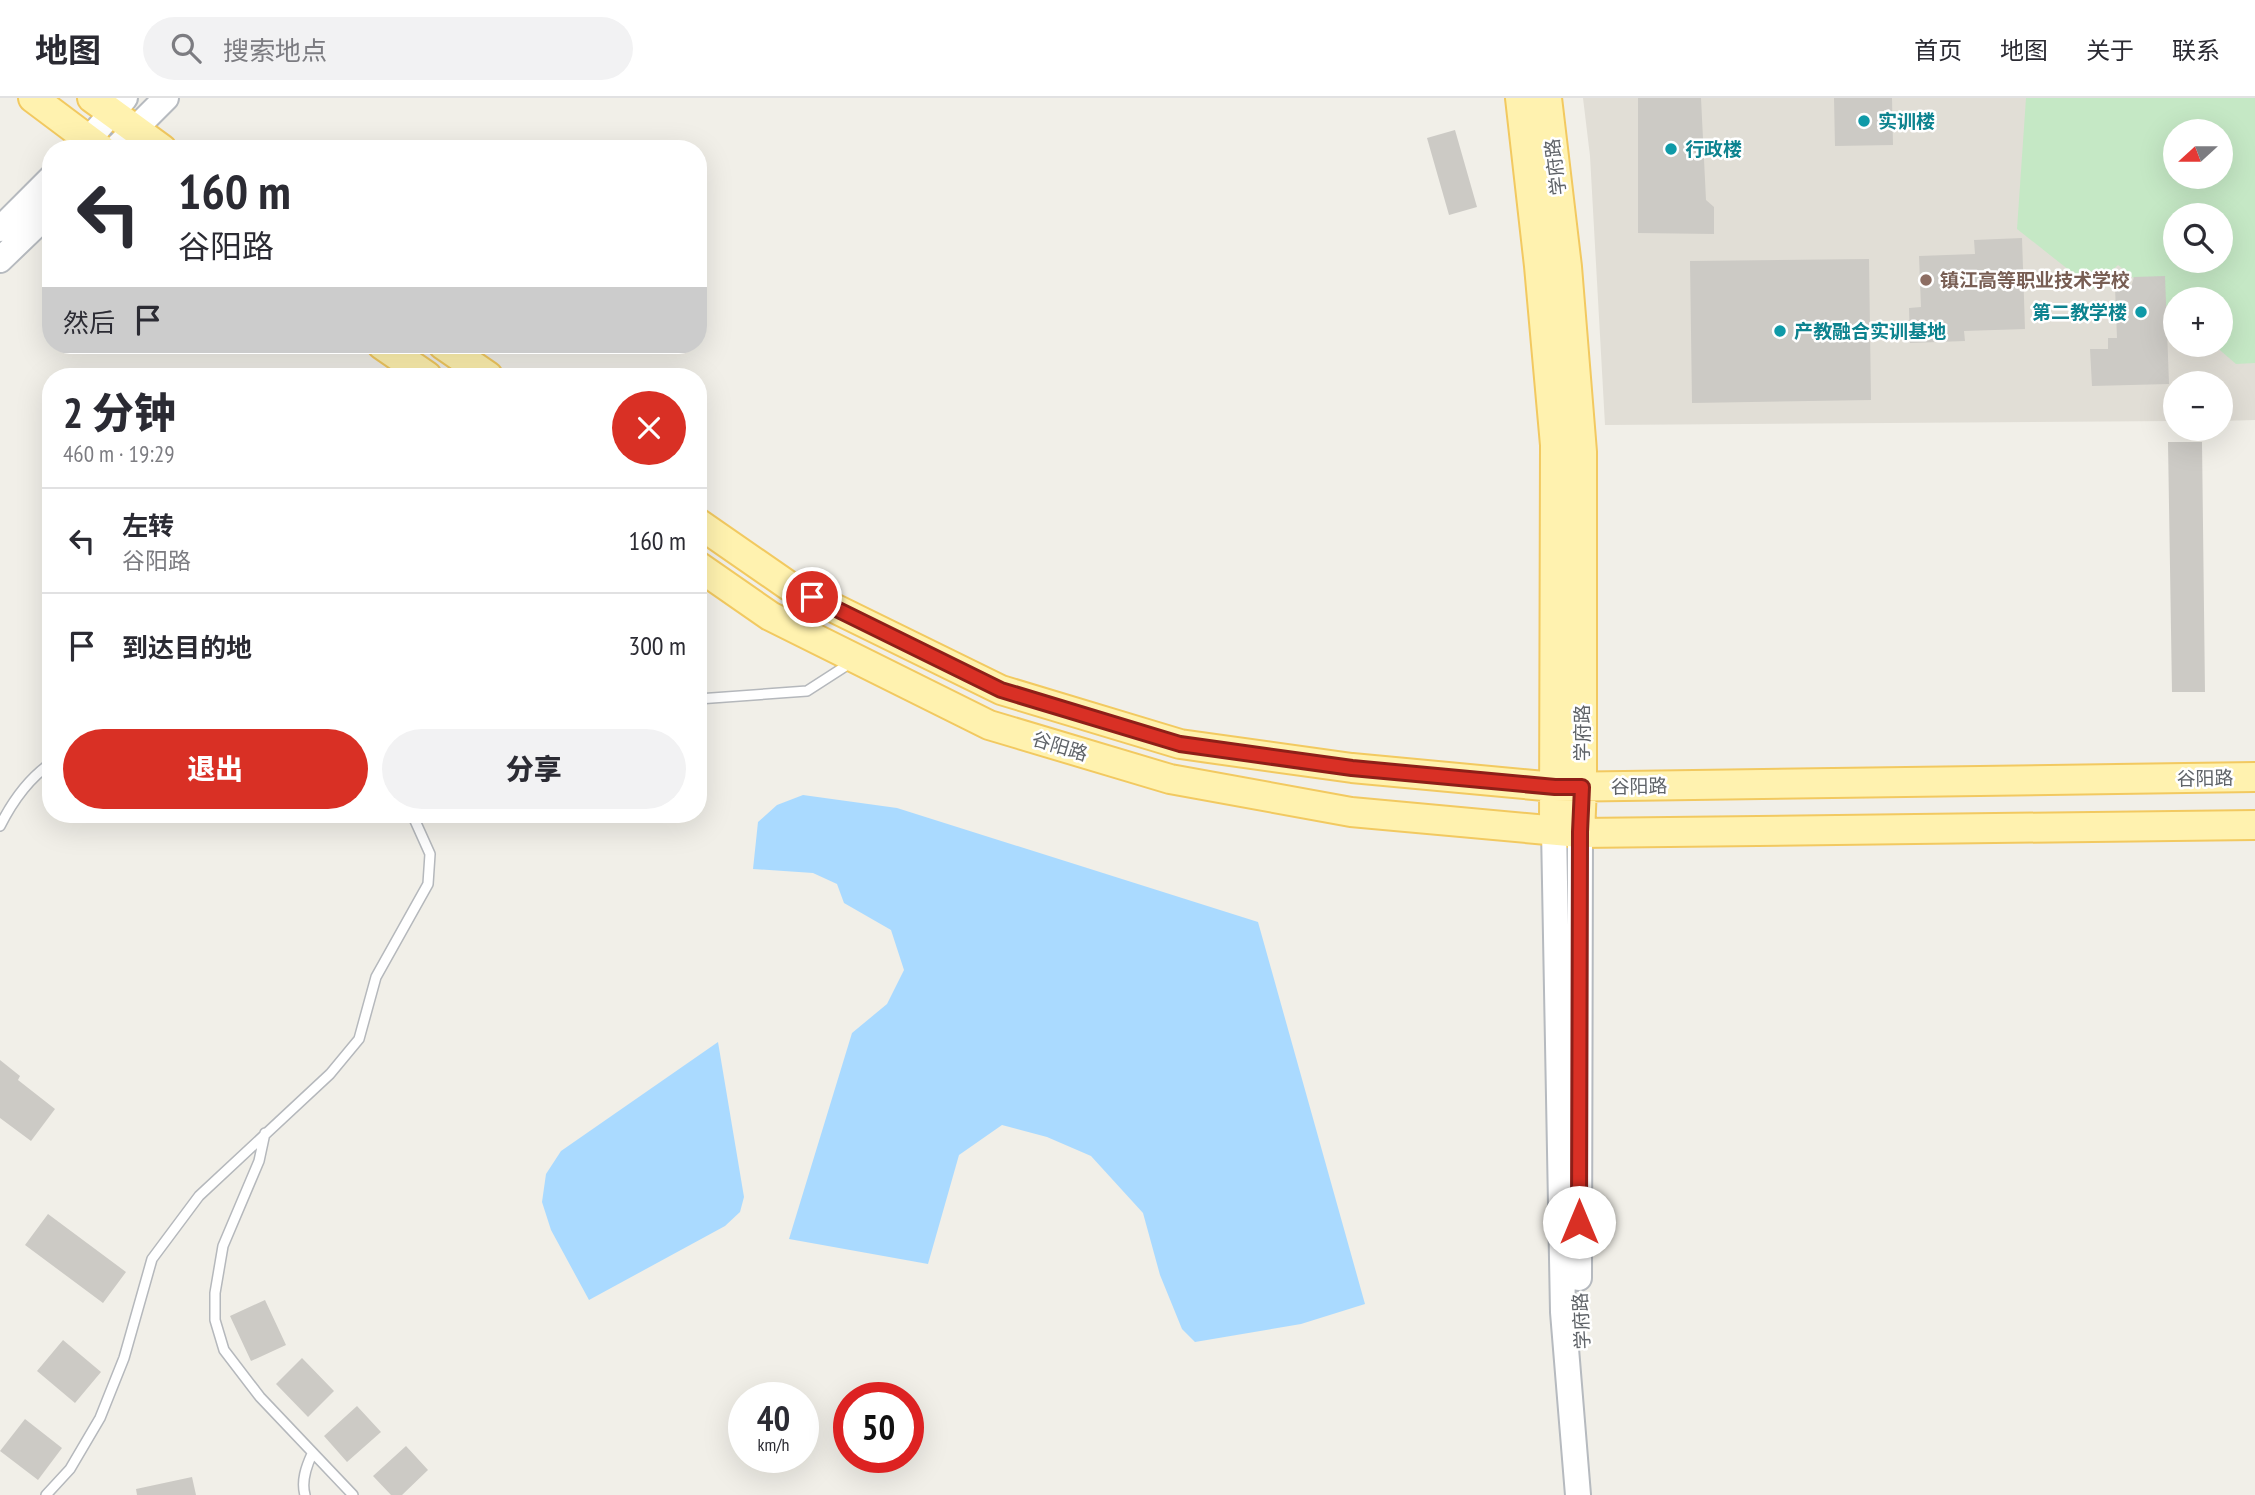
<!DOCTYPE html>
<html lang="zh">
<meta charset="utf-8">
<style>
:root{--surface:#fff;--page:#f2f2f3;--text:#2b2b33;--muted:#7c7c81;--line:#e1e1e2;--accent:#d93025}
body{margin:0;font-family:"PT Sans Narrow","Noto Sans SC",sans-serif;background:var(--page);color:var(--text);height:100vh;display:flex;flex-direction:column;font-size:26px;white-space:nowrap}
*{box-sizing:border-box;margin:0}
p{font-size:23px;color:var(--muted)}
.icon{flex:none;width:38px;height:38px;fill:none;stroke:currentColor;stroke-width:2;stroke-linecap:round;stroke-linejoin:round}
.map{position:relative;flex:1;overflow:hidden}
.side{position:absolute;left:42px;top:270px;width:665px;height:455px;display:flex;flex-direction:column;background:var(--surface);border-radius:28px;box-shadow:0 7px 28px #0002}
.side>*{flex:none}
.hud{position:absolute;left:42px;top:42px;width:665px;height:214px;border-radius:28px;box-shadow:0 7px 28px #0002;background:#fff;color:var(--text);overflow:hidden}
.needle{width:46px;rotate:249deg}
.controls{position:absolute;left:2163px;top:21px;display:grid;gap:14px}
.controls a{display:grid;place-items:center;width:70px;height:70px;border-radius:50%;background:var(--surface);box-shadow:0 7px 28px #0002;font-size:35px}
.speed{position:absolute;left:728px;top:1284px;display:flex;gap:14px;font-size:35px;font-weight:700;text-align:center}
.speed>*{display:grid;place-content:center;width:91px;height:91px;border-radius:50%;background:var(--surface);box-shadow:0 7px 28px #0002;line-height:1}
.speed small{font-size:18px;font-weight:400}
.speed .limit{border:10px solid #d22;background:#fff;color:#111}
.pin{position:absolute;display:grid;place-items:center;width:60px;height:60px;color:#fff;margin:-30px;border:4px solid #fff;border-radius:50%;box-shadow:0 2px 7px #0007}
.me{position:absolute;width:77px;margin:-38px;rotate:0deg;stroke-linejoin:round;filter:drop-shadow(0 0 5px #0008)}
.turn{display:flex;align-items:center;gap:24px;height:147px;padding:0 21px;font-size:32px}
.turn .icon{width:91px;height:91px;stroke-width:2.5}
.turn b{display:block;font-size:49px;line-height:60px}
.then{display:flex;align-items:center;height:66px;padding:0 21px;background:#0003;gap:14px;font-size:26px}
.round{display:grid;place-items:center;flex:none;width:74px;height:74px;border-radius:37px;background:var(--page)}
.head{display:flex;align-items:center;justify-content:space-between;height:119px;padding:0 21px}
h1{font-size:42px;font-weight:800;line-height:52px}
.action{display:flex;gap:14px;margin-top:auto;padding:14px 21px}
.action a{flex:1;height:80px;border-radius:42px;background:var(--accent);color:#fff;font-size:28px;font-weight:800;line-height:80px;text-align:center}
.action a+a{background:var(--page);color:var(--text)}
ul{padding:0;list-style:none}
li{display:flex;align-items:center;gap:21px;height:105px;padding:0 21px;border-top:2px solid var(--line)}
li div{flex:1}
li b{display:block;font-size:26px}
li em{font-style:normal}
header{display:flex;align-items:center;gap:42px;box-sizing:border-box;height:98px;padding:0 35px;background:var(--surface);border-bottom:2px solid var(--line)}
header strong{font-size:33px}
nav{display:flex;gap:38px;margin-inline-start:auto;font-size:24px}
.search{width:490px;height:63px;background:var(--page);display:flex;align-items:center;gap:18px;box-sizing:border-box;padding:0 24px;border-radius:38px;color:var(--muted);font-size:26px}
.map>svg:first-child{display:block}
</style>
<header>
<strong>地图</strong>
<div class="search"><svg class="icon" aria-label="search" viewBox="0 0 24 24"><circle cx="10" cy="10" r="6"/><path d="M15 15l6 6"/></svg>搜索地点</div>
<nav><a>首页</a><a>地图</a><a>关于</a><a>联系</a></nav>
</header>
<div class="map">
<svg width="2255" height="1397" viewBox="0 0 2255 1397">
<rect width="100%" height="100%" fill="#f1efe8"/>
<path fill="#e1ded6" fill-rule="evenodd" d="M 1583,0 L 2255,0 L 2255,322 L 2221,323 L 2221,285 L 2175,285 L 2175,323 L 1605,327 L 1590,58 ZM 2175,33 L 2221,33 L 2221,79 L 2175,79 ZM 2175,117 L 2221,117 L 2221,163 L 2175,163 ZM 2175,201 L 2221,201 L 2221,247 L 2175,247 Z"/>
<path fill="#c5e8c5" fill-rule="evenodd" d="M 2026,0 L 2255,0 L 2255,265 L 2236,266 L 2214,247 L 2221,247 L 2221,201 L 2175,201 L 2175,215 L 2118,167 L 2093,191 L 2017,131 ZM 2175,33 L 2221,33 L 2221,79 L 2175,79 ZM 2175,117 L 2221,117 L 2221,163 L 2175,163 Z"/>
<path fill="#aadaff" d="M 803,697 L 897,710 L 1258,824 L 1365,1206 L 1301,1226 L 1195,1244 L 1182,1231 L 1160,1177 L 1143,1115 L 1091,1058 L 1047,1039 L 1002,1027 L 959,1057 L 928,1166 L 789,1141 L 852,935 L 887,906 L 904,872 L 891,832 L 844,805 L 837,786 L 813,775 L 753,771 L 758,724 L 777,707 Z
M 718,944 L 744,1099 L 740,1114 L 725,1128 L 589,1202 L 551,1132 L 542,1104 L 546,1076 L 561,1053 Z"/>
<path fill="#cccac5" d="M 1638,0 L 1701,0 L 1706,102 L 1714,109 L 1714,136 L 1638,135 Z
M 1834,0 L 1892,0 L 1893,47 L 1835,48 Z
M 1455,32 L 1477,109 L 1449,117 L 1427,40 Z
M 2022,140 L 2025,231 L 1964,233 L 1965,243 L 1910,245 L 1909,210 L 1921,209 L 1919,158 L 1975,156 L 1974,142 Z
M 1869,161 L 1871,302 L 1692,305 L 1690,163 Z
M 2165,178 L 2169,286 L 2092,288 L 2090,251 L 2108,251 L 2108,240 L 2117,240 L 2115,189 L 2131,189 L 2134,179 Z
M 2168,344 L 2202,344 L 2205,594 L 2172,594 Z
M 0,962 L 20,978 L 18,982 L 55,1011 L 31,1043 L 0,1020 Z
M 48,1116 L 126,1174 L 103,1205 L 25,1147 Z
M 265,1202 L 286,1247 L 251,1263 L 230,1218 Z
M 63,1242 L 101,1274 L 75,1305 L 37,1273 Z
M 302,1260 L 334,1293 L 308,1319 L 276,1286 Z
M 357,1308 L 381,1334 L 347,1364 L 324,1338 Z
M 25,1321 L 62,1350 L 38,1382 L 0,1353 Z
M 406,1348 L 428,1372 L 402,1397 L 391,1397 L 373,1378 Z
M 192,1379 L 196,1397 L 137,1397 L 136,1391 Z"/>
<g fill="none" stroke-linecap="round" stroke-linejoin="round">
<defs>
<path id="service" d="M 698,601 L 807,593 L 852,564
M 0,728 C 12,704 28,681 51,665
M 265,1035 L 259,1063 L 223,1148 L 215,1195 L 215,1222 L 224,1252 L 260,1299 L 353,1397
M 46,1397 L 70,1371 L 100,1320 L 124,1260 L 152,1161 L 199,1098 L 330,976 L 359,941 L 376,879 L 428,786 L 430,756 L 412,716
M 305,1397 C 301,1383 306,1369 312,1356"/>
<path id="secondary" d="M 80,51 L 125,0
M 115,51 L 166,0
M 0,131 L 51,80
M 0,162 L 51,113
M 1554,731 L 1563,1214 L 1578,1397
M 1579,1180 L 1580,735"/>
<path id="primary" d="M 33,0 L 101,51
M 92,0 L 162,51
M 1520,0 L 1539,168 L 1555,347 L 1554,731
M 1547,0 L 1567,169 L 1582,354 L 1582,689 L 1580,735
M 382,247 L 427,278
M 443,247 L 488,278
M 698,425 L 789,488 L 1001,592 L 1180,646 L 1352,670 L 1555,689 L 2255,679
M 698,468 L 770,518 L 989,627 L 1170,681 L 1351,714 L 1580,735 L 2255,727"/>
</defs>
<use href="#service" stroke="#b5b8bc" stroke-width="12"/>
<use href="#secondary" stroke="#b6babf" stroke-width="28"/>
<use href="#primary" stroke="#f2c960" stroke-width="32"/>
<use href="#service" stroke="#fff" stroke-width="9"/>
<use href="#secondary" stroke="#fff" stroke-width="24"/>
<use href="#primary" stroke="#fff2af" stroke-width="28"/>
</g>
<g fill="none" stroke-linecap="round" stroke-linejoin="round">
<defs>
<path id="route" d="M 812,499 L 1001,592 L 1180,646 L 1352,670 L 1555,689 L 1582,689 L 1580,734 L 1579,1124"/>
</defs>
<use href="#route" stroke="#8d1f18" stroke-width="18"/>
<use href="#route" stroke="#d93025" stroke-width="12"/>
</g>
<g fill="#0f9aa8" stroke="#fff" stroke-width="2.5">
<circle cx="1864" cy="23" r="7"/>
<circle cx="1671" cy="51" r="7"/>
<circle cx="2141" cy="214" r="7"/>
<circle cx="1780" cy="233" r="7"/>
</g>
<circle fill="#8d6e63" stroke="#fff" stroke-width="2.5" cx="1926" cy="182" r="7"/>
<g text-anchor="middle" dominant-baseline="central" stroke-width="5" stroke-linejoin="round" paint-order="stroke">
<g font-size="19" font-weight="bold" fill="#0d838f" stroke="#fff" text-anchor="start">
<text x="1878" y="23">实训楼</text>
<text x="1685" y="51">行政楼</text>
<text x="2127" y="214" text-anchor="end">第二教学楼</text>
<text x="1794" y="233">产教融合实训基地</text>
</g>
<g font-size="19" fill="#5f6368" stroke="#fff">
<text transform="translate(1555 69) rotate(-97)">学府路</text>
<text transform="translate(1582 635) rotate(-90)">学府路</text>
<text transform="translate(1060 648) rotate(17)">谷阳路</text>
<text transform="translate(2205 680) rotate(-1)">谷阳路</text>
<text transform="translate(1639 688) rotate(-1)">谷阳路</text>
<text transform="translate(1581 1223) rotate(-93)">学府路</text>
</g>
<g font-size="19" font-weight="bold" fill="#785e54" stroke="#fff" text-anchor="start">
<text x="1940" y="182">镇江高等职业技术学校</text>
</g>
</g>
</svg>
<div class="controls">
<a><svg class="needle" viewBox="-14 -14 28 28"><path d="M0-13l5 13h-10z" fill="#e53935"/><path d="M0 13l5-13h-10z" fill="#7c7c81"/></svg></a>
<a><svg class="icon" aria-label="search" viewBox="0 0 24 24"><circle cx="10" cy="10" r="6"/><path d="M15 15l6 6"/></svg></a>
<a>+</a>
<a>−</a>
</div>
<div class="speed"><div>40<small>km/h</small></div><div class="limit">50</div></div>
<div class="pin" style="left:812px;top:499px;background:#d93025"><svg class="icon" aria-label="arrive" viewBox="0 0 24 24"><path d="M6 21V4h12l-3 4 3 4H6"/></svg></div>
<svg class="me" style="left:1579px;top:1124px" viewBox="-20 -20 40 40"><circle r="19" fill="#fff"/><path d="M0-13L10 11 0 6-10 11z" fill="#d93025"/></svg>
<div class="hud">
<div class="turn"><svg class="icon" aria-label="left" viewBox="0 0 24 24"><path d="M17 20v-9H6M10 6l-5 5 5 5"/></svg><div><b>160 m</b>谷阳路</div></div>
<div class="then">然后<svg class="icon" aria-label="arrive" viewBox="0 0 24 24"><path d="M6 21V4h12l-3 4 3 4H6"/></svg></div>
</div>
<section class="side">
<div class="head"><div><h1>2 分钟</h1><p>460 m · 19:29</p></div><a class="round" style="background:#d93025;color:#fff"><svg class="icon" aria-label="close" viewBox="0 0 24 24"><path d="M6 6l12 12M18 6L6 18"/></svg></a></div>
<ul>
<li><svg class="icon" aria-label="left" viewBox="0 0 24 24"><path d="M17 20v-9H6M10 6l-5 5 5 5"/></svg><div><b>左转</b><p>谷阳路</p></div><em>160 m</em></li>
<li><svg class="icon" aria-label="arrive" viewBox="0 0 24 24"><path d="M6 21V4h12l-3 4 3 4H6"/></svg><div><b>到达目的地</b></div><em>300 m</em></li>
</ul>
<div class="action"><a>退出</a><a>分享</a></div>
</section>
</div>
